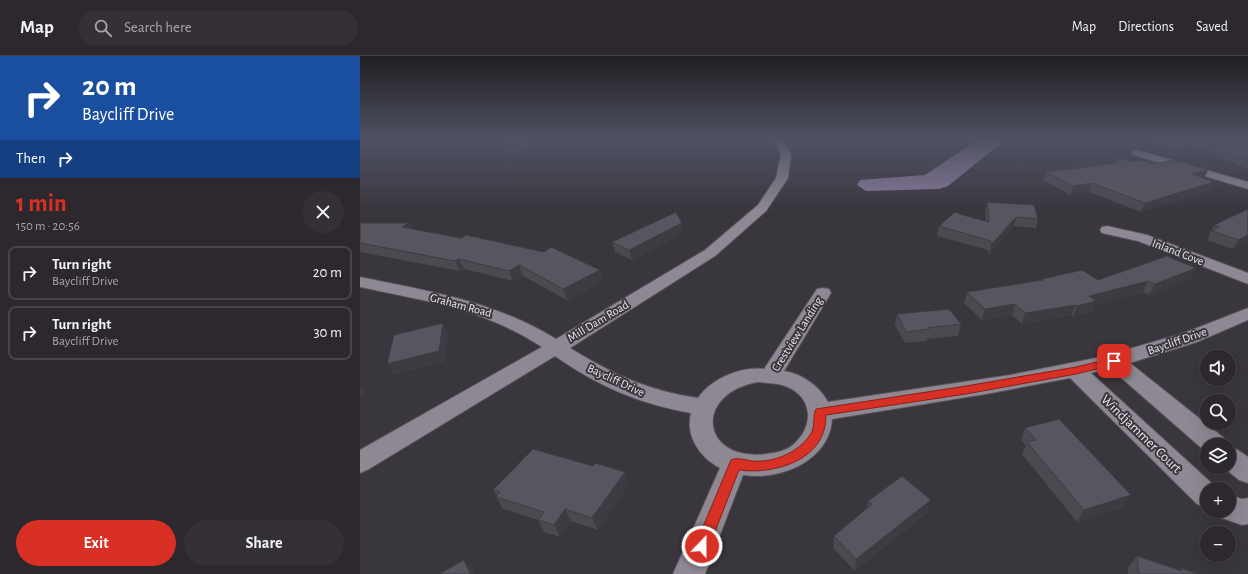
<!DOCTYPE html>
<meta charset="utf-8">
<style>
:root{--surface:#2c282e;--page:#343036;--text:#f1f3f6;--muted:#a6a6aa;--line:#48444a;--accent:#d93025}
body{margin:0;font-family:"Alegreya Sans",sans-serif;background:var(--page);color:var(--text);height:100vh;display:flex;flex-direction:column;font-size:15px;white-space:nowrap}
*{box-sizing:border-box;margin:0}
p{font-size:13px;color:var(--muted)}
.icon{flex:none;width:22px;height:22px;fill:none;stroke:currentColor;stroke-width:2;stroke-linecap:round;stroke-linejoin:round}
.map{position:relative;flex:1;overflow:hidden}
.drawer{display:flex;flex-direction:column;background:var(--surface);width:360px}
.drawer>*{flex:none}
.hud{background:#1a4fa0;color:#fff;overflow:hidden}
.controls{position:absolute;left:840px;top:294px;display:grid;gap:8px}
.controls a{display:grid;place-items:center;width:36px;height:36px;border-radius:50%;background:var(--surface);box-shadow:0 4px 16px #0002,0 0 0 1px var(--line);font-size:20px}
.pin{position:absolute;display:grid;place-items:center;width:34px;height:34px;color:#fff;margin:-17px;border-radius:8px;box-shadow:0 2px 6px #0006}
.me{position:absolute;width:44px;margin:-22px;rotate:22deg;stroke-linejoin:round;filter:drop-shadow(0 0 3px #0008)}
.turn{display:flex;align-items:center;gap:14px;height:84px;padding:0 16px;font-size:18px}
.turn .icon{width:52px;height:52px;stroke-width:2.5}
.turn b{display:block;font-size:28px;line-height:34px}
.then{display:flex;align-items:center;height:38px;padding:0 16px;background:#0003;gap:8px;font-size:15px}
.round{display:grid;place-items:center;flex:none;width:42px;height:42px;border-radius:21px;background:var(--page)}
.overview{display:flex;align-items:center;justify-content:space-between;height:68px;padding:0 16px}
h1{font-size:24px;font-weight:600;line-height:30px;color:var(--accent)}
.button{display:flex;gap:8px;margin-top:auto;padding:8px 16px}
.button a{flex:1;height:46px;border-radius:24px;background:var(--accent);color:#fff;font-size:16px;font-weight:600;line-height:46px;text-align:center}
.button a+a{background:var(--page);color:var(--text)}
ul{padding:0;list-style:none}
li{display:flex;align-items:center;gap:12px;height:54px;margin:0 8px 6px;padding:0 8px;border:2px solid var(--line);border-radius:8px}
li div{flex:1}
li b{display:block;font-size:15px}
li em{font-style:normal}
header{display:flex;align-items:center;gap:24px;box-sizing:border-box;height:56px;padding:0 20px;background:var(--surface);border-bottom:1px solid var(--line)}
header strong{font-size:19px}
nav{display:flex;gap:22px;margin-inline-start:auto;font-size:14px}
.search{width:280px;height:36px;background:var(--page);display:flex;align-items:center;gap:10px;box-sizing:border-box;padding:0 14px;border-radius:22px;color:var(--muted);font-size:15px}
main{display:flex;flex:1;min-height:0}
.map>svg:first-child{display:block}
</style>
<header>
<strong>Map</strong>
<div class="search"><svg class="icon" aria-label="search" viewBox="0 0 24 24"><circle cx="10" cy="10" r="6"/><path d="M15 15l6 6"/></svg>Search here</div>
<nav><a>Map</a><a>Directions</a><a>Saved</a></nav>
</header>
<main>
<section class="drawer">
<div class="hud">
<div class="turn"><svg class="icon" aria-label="right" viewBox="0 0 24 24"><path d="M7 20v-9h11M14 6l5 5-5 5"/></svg><div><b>20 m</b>Baycliff Drive</div></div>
<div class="then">Then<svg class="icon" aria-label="right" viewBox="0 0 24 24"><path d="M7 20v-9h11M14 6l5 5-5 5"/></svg></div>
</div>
<div class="overview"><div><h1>1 min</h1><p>150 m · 20:56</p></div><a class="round"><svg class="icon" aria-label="close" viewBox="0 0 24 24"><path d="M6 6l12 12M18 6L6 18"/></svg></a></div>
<ul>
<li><svg class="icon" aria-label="right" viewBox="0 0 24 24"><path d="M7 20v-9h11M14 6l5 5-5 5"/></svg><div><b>Turn right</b><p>Baycliff Drive</p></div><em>20 m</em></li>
<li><svg class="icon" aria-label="right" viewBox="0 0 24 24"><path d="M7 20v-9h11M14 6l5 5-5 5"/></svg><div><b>Turn right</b><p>Baycliff Drive</p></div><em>30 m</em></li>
</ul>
<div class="button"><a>Exit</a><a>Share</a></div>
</section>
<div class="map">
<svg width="888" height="518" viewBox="0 0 888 518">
<rect width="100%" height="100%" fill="#3a363e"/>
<path fill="#8a7a9d" d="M 619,83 L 646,83 L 588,130 L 579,133 L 506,135 L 497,129 L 500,124 L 565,119 Z"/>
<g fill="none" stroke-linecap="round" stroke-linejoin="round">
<defs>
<path id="minor" d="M 413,83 L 422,83 L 431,98 L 428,122 L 406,155 L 355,200 L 210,292 C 252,318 289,335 338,342 C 351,323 381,310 404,313 L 457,233 L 463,232 L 469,233 L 471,237 L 424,315 C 443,318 459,330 468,346 L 650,319 L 741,301 L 824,277 L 888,252 L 888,264 L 837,286 L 770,307 L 864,382 L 867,389 L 847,389 L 846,396 L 750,312 L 731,317 L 857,432 L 857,433 L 847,433 L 847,452 L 837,448 L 710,322 L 626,338 L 472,363 C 470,405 419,425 383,419 L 345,518 L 313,518 L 360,412 C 340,402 325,380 331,357 C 279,348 238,330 195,300 L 9,413 L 0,417 L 0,394 L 182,291 C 124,253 66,245 0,231 L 0,221 C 69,235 134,245 196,283 L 345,194 L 398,149 L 416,122 L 421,98 ZM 398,326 C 406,327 415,327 422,329 C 452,338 456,368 434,388 C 426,395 416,397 406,398 C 340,406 333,337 398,326 Z
M 777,94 L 888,126 L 888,133 L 774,99 L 772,97 L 774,95 Z
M 747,170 L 787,179 L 888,217 L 888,228 L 778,185 L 742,177 L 740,174 L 742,171 Z
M 869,391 L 878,394 L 888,401 L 888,427 L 879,424 L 863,411 L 869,411 Z
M 869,439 L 882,443 L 888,442 L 888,468 L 882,469 L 859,461 L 857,455 L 869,455 Z"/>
</defs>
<use href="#minor" stroke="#565259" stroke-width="2"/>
<use href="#minor" fill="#8d8892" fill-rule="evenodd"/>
</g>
<path fill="#4d4951" d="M 775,83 L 888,83 L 888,113 L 826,87 L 822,95 Z
M 757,102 L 844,122 L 843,122 L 850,135 L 781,156 L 729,136 L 710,139 L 683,124 L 686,116 L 755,107 Z
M 627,146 L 678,163 L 676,172 L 654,170 L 629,199 L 628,194 L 577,180 L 579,170 L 603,159 L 626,165 L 625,155 Z
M 888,153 L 888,185 L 872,193 L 847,184 L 850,179 L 849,179 L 854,169 Z
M 0,167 L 52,173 L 243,225 L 207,244 L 163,220 L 153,225 L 104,213 L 100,215 L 0,196 Z
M 323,177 L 272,204 L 255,196 L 252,186 Z
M 836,212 L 830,223 L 789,239 L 783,236 L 735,248 L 732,256 L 713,261 L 711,259 L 662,268 L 652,259 L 622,264 L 604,247 L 607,236 L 681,224 L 682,223 L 738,224 Z
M 537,258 L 601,268 L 598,280 L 567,283 L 567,285 L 545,287 L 535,269 Z
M 665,372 L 763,451 L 717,466 L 662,398 L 666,390 L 661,384 Z
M 233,410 L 265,416 L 269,428 L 238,474 L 211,465 L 200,481 L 184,476 L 178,464 L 143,453 L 136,441 L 137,440 L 133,434 Z
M 508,445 L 568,456 L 495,515 L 473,492 L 474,480 L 507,452 Z
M 777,500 L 819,514 L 821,512 L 838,518 L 768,518 L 768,512 Z"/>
<path fill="#3e3c42" d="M 169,83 L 176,83 L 169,95 L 145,96 L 142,89 Z
M 217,83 L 226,83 L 217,84 Z
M 848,114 L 844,122 L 828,126 L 832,118 Z
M 854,126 L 850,135 L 781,156 L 785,147 Z
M 732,127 L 729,136 L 710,139 L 713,130 Z
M 656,161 L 654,170 L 629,199 L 631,189 Z
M 49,167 L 54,177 L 42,171 Z
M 322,167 L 323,177 L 272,204 L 269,194 Z
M 888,179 L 888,185 L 872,193 L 878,184 Z
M 99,203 L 104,213 L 100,215 L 95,205 Z
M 159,209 L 163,220 L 153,225 L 149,215 Z
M 836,212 L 830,223 L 789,239 L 795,228 Z
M 240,214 L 243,225 L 207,244 L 203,233 Z
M 788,225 L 783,236 L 735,248 L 732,256 L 713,261 L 717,250 L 729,240 Z
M 655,248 L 652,259 L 622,264 L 625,253 Z
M 716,249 L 711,259 L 662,268 L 665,257 Z
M 0,258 L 1,260 L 0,261 L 3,266 L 0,268 Z
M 83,267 L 89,279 L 85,306 L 34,319 L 27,308 Z
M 0,330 L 6,337 L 0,342 Z
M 265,416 L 269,428 L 238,474 L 232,462 Z
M 771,439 L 763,451 L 717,466 L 724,454 Z
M 571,444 L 568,456 L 495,515 L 496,503 Z
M 205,453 L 211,465 L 200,481 L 194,469 Z
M 104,504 L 114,516 L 114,518 L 110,518 Z"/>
<path fill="#59555e" stroke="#3e3c42" d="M 147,83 L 169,83 L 166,87 L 142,89 Z
M 804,83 L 828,83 L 825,88 Z
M 835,83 L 888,83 L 888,104 Z
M 757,102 L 776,106 L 777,104 L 795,108 L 814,104 L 848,114 L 832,118 L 854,126 L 785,147 L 732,127 L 713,130 L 686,116 L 757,107 Z
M 627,146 L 674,149 L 678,163 L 656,161 L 631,189 L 631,185 L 579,170 L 595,156 L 603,159 L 629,166 Z
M 888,153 L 888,179 L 878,184 L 852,175 L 859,171 L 854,169 Z
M 316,156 L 322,167 L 269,194 L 252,186 Z
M 0,167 L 49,167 L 42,171 L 101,182 L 106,179 L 184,196 L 191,191 L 240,214 L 203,233 L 159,209 L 149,215 L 99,203 L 95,205 L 0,187 Z
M 807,200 L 836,212 L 795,228 L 788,225 L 729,240 L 736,245 L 717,250 L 716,249 L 665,257 L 655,248 L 625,253 L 607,236 L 683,224 L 682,223 L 722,214 L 738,224 Z
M 589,253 L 601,268 L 568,272 L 569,273 L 546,276 L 537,258 Z
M 83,267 L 79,295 L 27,308 L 34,279 Z
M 699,363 L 771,439 L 724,454 L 667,386 L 676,384 L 665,372 Z
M 173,393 L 233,410 L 235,407 L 265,416 L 232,462 L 205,453 L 194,469 L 178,464 L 184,456 L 136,441 L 140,436 L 133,434 Z
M 542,420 L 571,444 L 496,503 L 474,480 L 512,448 L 508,445 Z
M 777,500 L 822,515 L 821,512 L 838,518 L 779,518 Z
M 104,504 L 110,518 L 79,518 Z"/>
<linearGradient id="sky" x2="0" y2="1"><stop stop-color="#201e22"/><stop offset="0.54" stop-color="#4f5263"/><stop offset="1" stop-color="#4f5263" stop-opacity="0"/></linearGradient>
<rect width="888" height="155" fill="url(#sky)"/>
<path fill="#d93025" stroke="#8d1f18" d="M 754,302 L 760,305 L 758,308 L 716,318 L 606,338 L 466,359 C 467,403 416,419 379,414 L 347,496 L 342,498 L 337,496 L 335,490 L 371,404 C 378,401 385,404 392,405 C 413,407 438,397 450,379 C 456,371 452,361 456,353 L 606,330 L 716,311 Z"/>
<g text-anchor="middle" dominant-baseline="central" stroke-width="4" stroke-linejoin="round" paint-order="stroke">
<g font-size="12" fill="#ebe8ed" stroke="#3a363e">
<text transform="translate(818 196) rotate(21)">Inland Cove</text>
<text transform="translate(101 249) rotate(15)">Graham Road</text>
<text transform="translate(238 265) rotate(-31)">Mill Dam Road</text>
<text transform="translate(437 278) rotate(-58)">Crestview Landing</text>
<text transform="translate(817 285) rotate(-19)">Baycliff Drive</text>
<text transform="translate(256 324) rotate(25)">Baycliff Drive</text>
</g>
<g font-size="14" fill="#ebe8ed" stroke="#3a363e">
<text transform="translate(781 378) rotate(44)">Windjammer Court</text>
</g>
</g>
</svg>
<div class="controls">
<a><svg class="icon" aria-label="sound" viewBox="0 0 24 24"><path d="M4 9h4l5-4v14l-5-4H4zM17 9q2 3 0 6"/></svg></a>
<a><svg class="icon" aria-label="search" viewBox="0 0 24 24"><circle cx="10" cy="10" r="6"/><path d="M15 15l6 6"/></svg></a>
<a><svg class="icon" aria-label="layers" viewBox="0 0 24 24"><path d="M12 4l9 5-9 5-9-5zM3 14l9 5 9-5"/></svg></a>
<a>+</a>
<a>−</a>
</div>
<div class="pin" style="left:754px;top:305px;background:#d93025"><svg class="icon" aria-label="arrive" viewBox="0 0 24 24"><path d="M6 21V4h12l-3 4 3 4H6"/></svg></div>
<svg class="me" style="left:342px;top:490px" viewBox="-20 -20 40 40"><circle r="17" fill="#d93025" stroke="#fff" stroke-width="3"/><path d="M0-11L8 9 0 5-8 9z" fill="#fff"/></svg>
</div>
</main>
